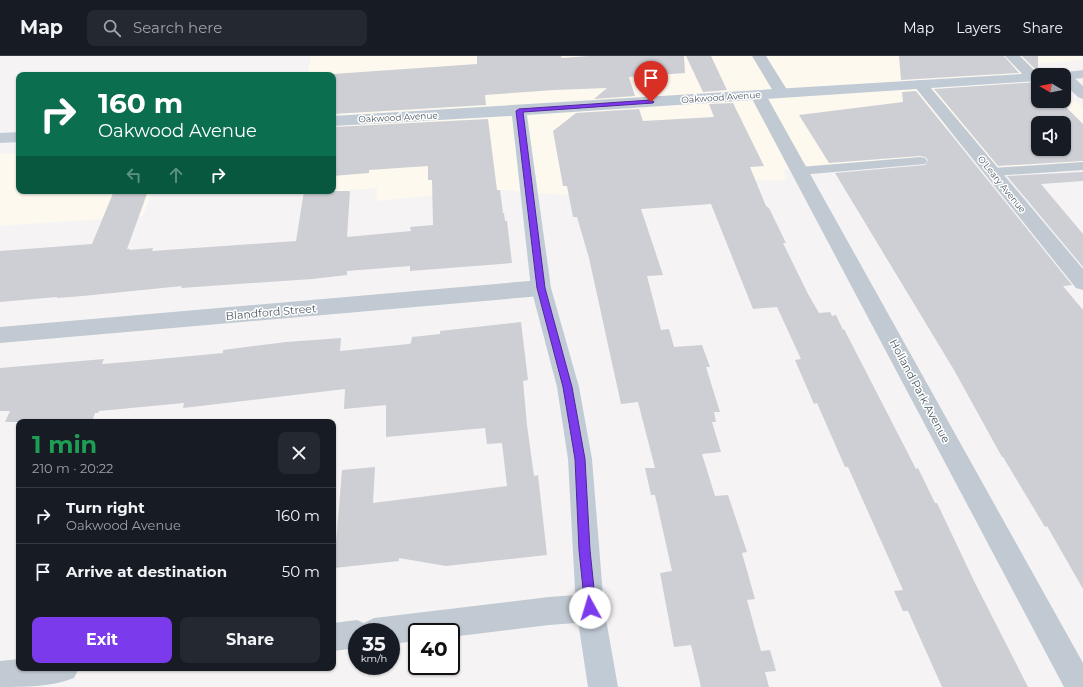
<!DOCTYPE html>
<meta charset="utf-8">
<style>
:root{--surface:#171b24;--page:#242831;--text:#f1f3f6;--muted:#9ea1a6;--line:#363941;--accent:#7c3aed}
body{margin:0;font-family:Montserrat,sans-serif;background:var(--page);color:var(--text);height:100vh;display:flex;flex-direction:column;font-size:15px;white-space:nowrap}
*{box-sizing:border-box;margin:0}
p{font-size:13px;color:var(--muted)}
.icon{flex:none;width:22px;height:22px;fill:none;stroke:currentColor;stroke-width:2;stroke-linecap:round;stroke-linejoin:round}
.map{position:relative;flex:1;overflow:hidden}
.sheet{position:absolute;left:16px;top:363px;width:320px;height:252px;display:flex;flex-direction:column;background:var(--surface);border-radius:8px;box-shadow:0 1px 3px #0004}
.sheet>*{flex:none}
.banner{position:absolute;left:16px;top:16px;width:320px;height:122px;border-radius:8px;box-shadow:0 1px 3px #0004;background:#0b6e4f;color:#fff;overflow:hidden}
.needle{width:26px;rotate:280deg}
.buttons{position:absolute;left:1031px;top:12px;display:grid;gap:8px}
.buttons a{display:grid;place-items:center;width:40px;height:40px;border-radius:8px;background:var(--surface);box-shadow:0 1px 3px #0004;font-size:20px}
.speed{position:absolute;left:348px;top:567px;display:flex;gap:8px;font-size:20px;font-weight:700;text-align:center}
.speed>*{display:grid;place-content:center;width:52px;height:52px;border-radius:50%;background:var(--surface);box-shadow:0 1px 3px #0004;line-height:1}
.speed small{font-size:10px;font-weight:400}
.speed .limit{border:2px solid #111;border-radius:6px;background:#fff;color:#111}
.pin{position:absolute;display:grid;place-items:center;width:34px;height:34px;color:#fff;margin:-41px -17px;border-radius:50% 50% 50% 0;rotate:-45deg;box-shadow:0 0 4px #0007}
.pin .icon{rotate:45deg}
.me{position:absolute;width:44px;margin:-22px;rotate:354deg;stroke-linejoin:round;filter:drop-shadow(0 0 3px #0008)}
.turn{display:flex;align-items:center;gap:14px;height:84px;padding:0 16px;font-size:18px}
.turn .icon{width:52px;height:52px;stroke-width:2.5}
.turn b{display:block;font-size:28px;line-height:34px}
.lanes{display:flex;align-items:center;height:38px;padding:0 16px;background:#0003;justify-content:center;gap:20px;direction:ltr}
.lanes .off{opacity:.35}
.round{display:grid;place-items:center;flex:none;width:42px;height:42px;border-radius:8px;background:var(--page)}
.head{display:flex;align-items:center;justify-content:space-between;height:68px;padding:0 16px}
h1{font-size:24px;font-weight:700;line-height:30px;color:#1e9e55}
.button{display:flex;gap:8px;margin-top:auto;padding:8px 16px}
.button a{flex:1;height:46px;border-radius:8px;background:var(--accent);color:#fff;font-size:16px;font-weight:700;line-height:46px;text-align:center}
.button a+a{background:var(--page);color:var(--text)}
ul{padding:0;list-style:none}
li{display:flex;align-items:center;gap:12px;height:56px;padding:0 16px;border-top:1px solid var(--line)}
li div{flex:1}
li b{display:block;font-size:15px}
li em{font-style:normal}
header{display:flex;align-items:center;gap:24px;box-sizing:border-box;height:56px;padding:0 20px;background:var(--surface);border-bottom:1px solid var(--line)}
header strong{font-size:19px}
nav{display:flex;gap:22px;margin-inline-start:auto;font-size:14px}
.search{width:280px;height:36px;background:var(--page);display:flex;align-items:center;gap:10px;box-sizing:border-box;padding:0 14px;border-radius:8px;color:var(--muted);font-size:15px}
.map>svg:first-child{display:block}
</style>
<header>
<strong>Map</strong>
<div class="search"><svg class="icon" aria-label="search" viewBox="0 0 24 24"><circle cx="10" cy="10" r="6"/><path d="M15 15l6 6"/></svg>Search here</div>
<nav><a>Map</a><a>Layers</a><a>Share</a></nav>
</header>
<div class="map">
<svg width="1083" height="631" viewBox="0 0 1083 631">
<rect width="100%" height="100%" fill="#f5f3f3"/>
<path fill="#fdf9ef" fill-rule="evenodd" d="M 311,0 L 1081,0 L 1083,4 L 1033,8 L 1046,19 L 1038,19 L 1038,45 L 1064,45 L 1064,36 L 1083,52 L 1083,106 L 996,112 L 961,71 L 904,76 L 925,104 L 783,113 L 786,124 L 755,124 L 564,139 L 503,134 L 432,139 L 428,140 L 376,145 L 377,132 L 350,134 L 348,162 L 333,135 L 333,84 L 343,52 L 333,19 L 307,19 ZM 1038,67 L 1064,67 L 1064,93 L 1038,93 Z
M 19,97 L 19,135 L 152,135 L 143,160 L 0,170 L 0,98 Z"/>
<path fill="#cdcfd5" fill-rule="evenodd" d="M 477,0 L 561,0 L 562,2 L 589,0 L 684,0 L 685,17 L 629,21 L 635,40 L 594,43 L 607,32 L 554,34 L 485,39 L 486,49 L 333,58 L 333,18 L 477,8 Z
M 686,0 L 711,0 L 727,34 L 703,36 Z
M 899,0 L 1004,0 L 1019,17 L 901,24 Z
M 1022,0 L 1038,0 L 1038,16 Z
M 1038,26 L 1038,45 L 1060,45 L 1083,68 L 1083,105 L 998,110 L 934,33 ZM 1038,67 L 1064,67 L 1064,93 L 1038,93 Z
M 916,35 L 1072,229 L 1063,230 L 1083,254 L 1083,533 L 1047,470 L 1045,471 L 1003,401 L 1002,401 L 954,314 L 835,117 L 925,109 L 928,104 L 925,101 L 920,100 L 829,107 L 799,59 L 903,46 L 902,36 Z
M 733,47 L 764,110 L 750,111 L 766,150 L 769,152 L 786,187 L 783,187 L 808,238 L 819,257 L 830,256 L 832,260 L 836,259 L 843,274 L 844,273 L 916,413 L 918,412 L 935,447 L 937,447 L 974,525 L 1028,631 L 942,631 L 908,555 L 903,555 L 894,535 L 903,534 L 848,411 L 845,411 L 817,347 L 814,348 L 795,304 L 801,303 L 777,251 L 753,253 L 711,148 L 641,153 L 663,219 L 647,220 L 661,274 L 669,273 L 674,291 L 702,289 L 710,311 L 706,311 L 720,356 L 714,356 L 716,366 L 712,366 L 721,396 L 702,398 L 715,440 L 728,439 L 747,496 L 742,497 L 755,543 L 747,544 L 761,595 L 770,594 L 776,615 L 765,616 L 769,631 L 701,631 L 691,589 L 674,591 L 660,517 L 672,515 L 655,439 L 651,439 L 645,412 L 655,412 L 638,346 L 621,348 L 589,202 L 577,161 L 573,161 L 567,130 L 563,130 L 553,75 L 576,57 L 639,53 L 643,65 L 714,61 L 709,48 Z
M 488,63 L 497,134 L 500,134 L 503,157 L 504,157 L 505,165 L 507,165 L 512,207 L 410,215 L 410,210 L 347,215 L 347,219 L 312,223 L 181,232 L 182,230 L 83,240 L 57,242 L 57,241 L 0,246 L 0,195 L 92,188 L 114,135 L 148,135 L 127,193 L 130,193 L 130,194 L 153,192 L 152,195 L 296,185 L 304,135 L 350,135 L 347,181 L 411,175 L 410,171 L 433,169 L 432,124 L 428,124 L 428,110 L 369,114 L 369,117 L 333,120 L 333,71 Z
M 1083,116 L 1083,125 L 1041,128 L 1083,178 L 1083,211 L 1007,120 Z
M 521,266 L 528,324 L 523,325 L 527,369 L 534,420 L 538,419 L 547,499 L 446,510 L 399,502 L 399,505 L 334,512 L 342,414 L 375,411 L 373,447 L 507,430 L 502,387 L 487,388 L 485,372 L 386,381 L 386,349 L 344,353 L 345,333 L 183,352 L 184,347 L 99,355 L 98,357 L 95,357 L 92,366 L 5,366 L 10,355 L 0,355 L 0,312 L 104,303 L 102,308 L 138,305 L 223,297 L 223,294 L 286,286 L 341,282 L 340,295 L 409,288 L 411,287 L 412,281 L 440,278 L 440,275 Z"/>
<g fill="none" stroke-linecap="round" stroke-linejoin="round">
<path fill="#c1cad2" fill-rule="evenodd" d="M 920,101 L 925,102 L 927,105 L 925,108 L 800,119 L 795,118 L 793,115 L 795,112 L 800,111 Z
M 1083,106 L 1083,114 L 992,120 L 987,119 L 985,116 L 987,113 L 992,112 Z"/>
<path fill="#c1cad2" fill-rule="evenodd" d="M 752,0 L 766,0 L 789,37 L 786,40 L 781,42 L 776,40 Z
M 1005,0 L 1020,0 L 1038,18 L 1038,24 L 1033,25 L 1028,24 Z
M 1064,16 L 1069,17 L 1083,30 L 1083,43 L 1078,41 L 1064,28 L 1064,19 L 1057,19 L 1059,17 Z
M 920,24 L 925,25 L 1083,213 L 1083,234 L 1076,232 L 915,31 L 913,28 L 915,25 Z
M 758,34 L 763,36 L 766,39 L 1083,607 L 1083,631 L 1064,631 L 750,39 L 753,36 Z
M 541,224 L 548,227 L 551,232 L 548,237 L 541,240 L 0,287 L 0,271 Z
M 590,538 L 600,542 L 604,552 L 600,562 L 590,566 L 549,569 L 451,581 L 451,576 L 417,576 L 417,585 L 391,588 L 391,576 L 357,576 L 357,592 L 333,595 L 333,567 L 357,564 L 364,567 L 374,562 L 549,541 Z
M 19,603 L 19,612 L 79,612 L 74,622 C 51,631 25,631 0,631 L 0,605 Z"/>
<path fill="#c1cbd6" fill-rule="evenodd" d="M 1083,14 L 1083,22 L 1064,24 L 1064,19 L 1057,19 L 1059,17 Z
M 1038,17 L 1044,19 L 1038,19 L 1038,25 L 527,59 L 551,232 L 579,331 L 592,403 L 604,552 L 618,631 L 588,631 L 576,552 L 568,403 L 557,331 L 531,232 L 512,60 L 333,70 L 333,60 Z
M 19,76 L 19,86 L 0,87 L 0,77 Z"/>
</g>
<path fill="#7c3aed" stroke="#51269a" d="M 651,44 L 654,46 L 653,47 L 523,56 L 545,232 L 572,331 L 585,403 L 590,494 L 596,552 L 594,556 L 590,558 L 586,556 L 585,552 L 579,494 L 575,403 L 563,331 L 537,232 L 516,55 L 519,53 Z"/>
<g text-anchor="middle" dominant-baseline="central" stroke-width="3" stroke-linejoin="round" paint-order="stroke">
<g font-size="9" fill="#4a5661" stroke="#fff">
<text transform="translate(721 41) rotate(-4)">Oakwood Avenue</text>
<text transform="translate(398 61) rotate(-3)">Oakwood Avenue</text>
<text transform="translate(1002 128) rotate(51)">O'Leary Avenue</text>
</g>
<g font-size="11" fill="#4a5661" stroke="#fff">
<text transform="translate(271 256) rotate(-5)">Blandford Street</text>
<text transform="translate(920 335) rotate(62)">Holland Park Avenue</text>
</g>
</g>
</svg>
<div class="buttons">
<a><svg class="needle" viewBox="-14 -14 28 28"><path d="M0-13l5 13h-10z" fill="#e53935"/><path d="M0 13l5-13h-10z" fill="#9ea1a6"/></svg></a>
<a><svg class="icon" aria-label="sound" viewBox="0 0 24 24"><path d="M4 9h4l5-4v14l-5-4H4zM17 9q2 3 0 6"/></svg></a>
</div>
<div class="speed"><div>35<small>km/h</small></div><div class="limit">40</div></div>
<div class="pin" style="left:651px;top:46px;background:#d93025"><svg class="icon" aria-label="arrive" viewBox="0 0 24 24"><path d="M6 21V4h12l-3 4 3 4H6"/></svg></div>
<svg class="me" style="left:590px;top:552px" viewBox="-20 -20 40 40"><circle r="19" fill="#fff"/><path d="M0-13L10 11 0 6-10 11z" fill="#7c3aed"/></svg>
<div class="banner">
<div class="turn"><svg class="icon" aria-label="right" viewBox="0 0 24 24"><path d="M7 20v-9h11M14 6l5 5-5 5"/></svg><div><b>160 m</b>Oakwood Avenue</div></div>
<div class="lanes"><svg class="icon off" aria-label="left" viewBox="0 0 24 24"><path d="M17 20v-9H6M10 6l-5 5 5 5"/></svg><svg class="icon off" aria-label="ahead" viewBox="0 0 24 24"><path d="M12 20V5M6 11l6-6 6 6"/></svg><svg class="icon" aria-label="right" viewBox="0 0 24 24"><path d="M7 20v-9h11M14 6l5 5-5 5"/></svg></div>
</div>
<section class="sheet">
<div class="head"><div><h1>1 min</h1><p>210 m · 20:22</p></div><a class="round"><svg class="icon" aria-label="close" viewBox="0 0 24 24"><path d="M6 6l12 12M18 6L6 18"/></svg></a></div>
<ul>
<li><svg class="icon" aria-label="right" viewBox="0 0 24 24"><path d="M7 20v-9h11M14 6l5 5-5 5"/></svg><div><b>Turn right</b><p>Oakwood Avenue</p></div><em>160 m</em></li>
<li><svg class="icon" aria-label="arrive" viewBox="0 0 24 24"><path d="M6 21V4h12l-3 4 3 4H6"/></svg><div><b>Arrive at destination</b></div><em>50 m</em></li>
</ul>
<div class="button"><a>Exit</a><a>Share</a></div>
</section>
</div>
